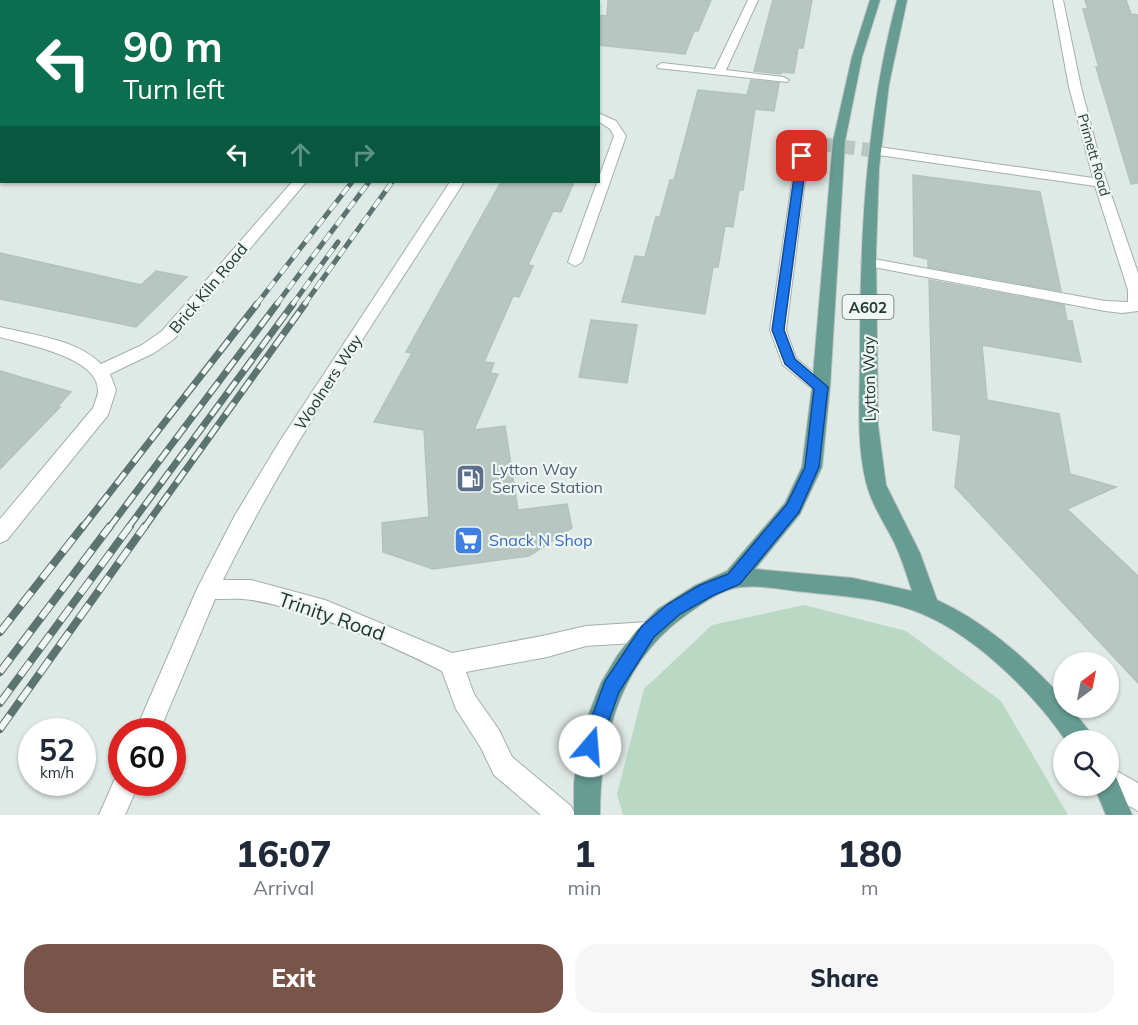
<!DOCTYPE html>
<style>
:root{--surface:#fff;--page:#f6f6f7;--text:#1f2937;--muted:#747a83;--accent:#795549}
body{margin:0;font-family:Mulish,sans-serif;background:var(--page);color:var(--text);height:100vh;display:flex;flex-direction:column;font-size:22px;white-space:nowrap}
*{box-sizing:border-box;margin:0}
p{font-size:20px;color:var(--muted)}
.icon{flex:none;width:33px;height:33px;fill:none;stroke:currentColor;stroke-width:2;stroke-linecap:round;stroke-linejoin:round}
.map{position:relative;height:815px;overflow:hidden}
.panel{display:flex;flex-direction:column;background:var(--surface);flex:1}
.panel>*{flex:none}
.guide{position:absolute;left:0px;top:0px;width:600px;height:183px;box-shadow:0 2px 4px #0004;background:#0b6e4f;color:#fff;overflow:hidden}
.needle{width:39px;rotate:32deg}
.tools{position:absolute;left:1053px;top:652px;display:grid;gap:12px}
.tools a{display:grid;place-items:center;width:66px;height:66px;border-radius:50%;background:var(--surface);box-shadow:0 2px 4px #0004;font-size:30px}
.speed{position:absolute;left:18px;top:718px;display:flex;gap:12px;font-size:30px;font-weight:700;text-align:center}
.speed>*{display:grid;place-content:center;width:78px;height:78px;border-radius:50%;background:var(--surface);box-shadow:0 2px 4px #0004;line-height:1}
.speed small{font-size:15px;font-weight:400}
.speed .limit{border:9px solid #d22;background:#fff;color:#111}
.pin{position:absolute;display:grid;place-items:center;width:51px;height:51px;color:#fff;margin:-26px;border-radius:12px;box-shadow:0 3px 9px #0006}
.me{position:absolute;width:66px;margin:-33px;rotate:18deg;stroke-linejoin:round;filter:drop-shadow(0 0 4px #0008)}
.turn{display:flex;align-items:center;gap:21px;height:126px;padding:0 24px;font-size:27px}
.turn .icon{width:78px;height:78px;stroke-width:2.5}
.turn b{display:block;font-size:42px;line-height:51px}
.lanes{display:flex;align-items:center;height:57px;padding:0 24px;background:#0003;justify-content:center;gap:30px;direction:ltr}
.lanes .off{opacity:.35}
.eta{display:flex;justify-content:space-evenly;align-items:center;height:102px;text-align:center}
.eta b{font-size:36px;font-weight:800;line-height:42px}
.button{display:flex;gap:12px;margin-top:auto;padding:12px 24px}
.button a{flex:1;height:69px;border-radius:24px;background:var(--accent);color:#fff;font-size:24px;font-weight:800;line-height:69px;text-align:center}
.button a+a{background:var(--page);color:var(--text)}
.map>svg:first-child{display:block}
</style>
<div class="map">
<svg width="1138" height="815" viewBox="0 0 1138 815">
<rect width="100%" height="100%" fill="#dfe9e5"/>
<path fill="#b9d9c4" d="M 227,0 L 474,0 L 225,1 Z
M 804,605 L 906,631 L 1001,701 L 1068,815 L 623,815 L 617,794 L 644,689 L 712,625 Z"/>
<path fill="#b7c6c1" stroke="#b2c2bd" stroke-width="1.5" d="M 608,0 L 711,0 L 698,31 L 694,31 L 685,54 L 598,45 L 598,15 L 607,16 Z
M 773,0 L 812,0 L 803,48 L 798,48 L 794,73 L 781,72 L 781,74 L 754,71 Z
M 1085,0 L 1126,0 L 1131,14 L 1138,15 L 1138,183 L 1131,184 L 1096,67 L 1099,68 L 1083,9 L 1088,9 Z
M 751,80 L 779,83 L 774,111 L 755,109 L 743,190 L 739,190 L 733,227 L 725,226 L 718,267 L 713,267 L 705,314 L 622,302 L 635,256 L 645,257 L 656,217 L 660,217 L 670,180 L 674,180 L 698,90 L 747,95 Z
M 913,175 L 1040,192 L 1061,291 L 928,267 L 928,259 L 914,256 Z
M 501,182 L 574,182 L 561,212 L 553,211 L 528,265 L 533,266 L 519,297 L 513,296 L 484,362 L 494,363 L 490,373 L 498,374 L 474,430 L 505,426 L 518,510 L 567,504 L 572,528 L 529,556 L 433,569 L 383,552 L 382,523 L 429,517 L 424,430 L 374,422 L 412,353 L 406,352 Z
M 0,253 L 141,285 L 156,271 L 187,277 L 136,327 L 0,299 Z
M 929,280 L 1064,305 L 1067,321 L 1072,321 L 1081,362 L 982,345 L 987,400 L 1059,414 L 1070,474 L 1116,487 L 1067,509 L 1138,576 L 1138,683 L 955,487 L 961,435 L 933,430 Z
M 591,320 L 637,325 L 627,383 L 579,377 Z
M 0,371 L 71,392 L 57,407 L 60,407 L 0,469 Z"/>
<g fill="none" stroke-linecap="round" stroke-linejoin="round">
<path stroke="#b9c6c1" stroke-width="14" stroke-dasharray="14 7" stroke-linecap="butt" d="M 820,144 L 879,151"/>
<defs>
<path id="minor" d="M 54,0 L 65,0 L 53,2 Z
M 565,0 L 575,0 L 565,2 Z
M 748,0 L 758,0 L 726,70 L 783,77 L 789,80 L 787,82 L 658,68 L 657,66 L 662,63 L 715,69 Z
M 1053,0 L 1063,0 L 1081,87 L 1102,168 L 1138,273 L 1138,311 L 1122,313 L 1105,311 L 863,265 L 861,262 L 868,258 L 1105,301 L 1128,302 L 1128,290 L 1095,186 L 879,155 L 873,151 L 879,147 L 1093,178 L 1069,87 Z
M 0,28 L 2,28 L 2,34 L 0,34 Z
M 598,113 L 616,121 L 626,136 L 582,262 L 575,266 L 568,262 L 614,136 L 610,129 L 598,121 Z
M 820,140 L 826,144 C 822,150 813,149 808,156 L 786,330 L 796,358 L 830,387 L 827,391 L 821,393 L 815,391 L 783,365 L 770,330 L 796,156 L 804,145 Z
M 292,182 L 306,182 L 174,339 L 154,353 L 110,374 L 116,390 L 108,415 L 7,540 L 0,543 L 0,519 L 93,408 C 95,402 98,396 98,390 C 98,357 24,344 0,337 L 0,327 C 32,335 77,339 101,364 L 142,345 L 162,331 Z
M 450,182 L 464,182 C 381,313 291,441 223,580 L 251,580 L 325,600 L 452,653 L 547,635 L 586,626 L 648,622 L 656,625 L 659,632 L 656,639 L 648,642 L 586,646 L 547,657 L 466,672 L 474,694 L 499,730 L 512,757 L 571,806 L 575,815 L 541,815 L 494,775 L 481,748 L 456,709 L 442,671 C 386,643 314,611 252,600 C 240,598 227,599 215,599 L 159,732 L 135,732 L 197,589 L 234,517 L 278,444 Z
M 1108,766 L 1138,783 L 1138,811 L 1099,788 L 1098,786 L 1108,786 Z
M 122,772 L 122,783 L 139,783 L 125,815 L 99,815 L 117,774 Z"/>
<path id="major" d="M 870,0 L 880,0 L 862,57 L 845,141 L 830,387 L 822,467 L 800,514 L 755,569 L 853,578 L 912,591 C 906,573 901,556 893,540 C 883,521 871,503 866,482 C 856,441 860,397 860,355 C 860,235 866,117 897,0 L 907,0 L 889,84 L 879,168 L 876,253 L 878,425 L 886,485 L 920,553 L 937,600 C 985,622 1024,657 1060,695 L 1064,699 L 1064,708 L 1071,708 L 1090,732 L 1093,741 L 1066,741 C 1032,691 970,630 912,610 C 878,598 841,596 805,592 C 782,590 751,582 728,590 C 713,595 699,606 686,615 C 620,662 600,738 600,815 L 574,815 L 574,783 L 578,752 L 586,721 L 601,683 L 617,656 L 636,631 L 658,609 L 694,586 L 727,571 L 785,503 L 802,467 L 812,387 L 833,141 L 852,57 Z
M 1108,774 L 1116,777 L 1132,815 L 1106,815 L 1094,786 L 1108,786 Z"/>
</defs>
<use href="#minor" stroke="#a2b0ac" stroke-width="2"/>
<use href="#major" stroke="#bcc3c2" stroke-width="2"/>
<use href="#minor" fill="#fff" fill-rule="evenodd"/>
<use href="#major" fill="#669c92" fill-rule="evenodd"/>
<defs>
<path id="rail-far2" d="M 256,305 L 352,182
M 276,305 L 369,182
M 292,305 L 338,242
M 304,305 L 392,182"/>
<path id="rail-far1" d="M 82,528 L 257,304
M 109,528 L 277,304
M 128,528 L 293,304
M 144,528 L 305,304"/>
<path id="rail" d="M 0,632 L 83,526
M 0,672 L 110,526
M 0,703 L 130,526
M 0,729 L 145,526"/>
</defs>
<use href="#rail-far2" stroke="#5b746f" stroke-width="5"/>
<use href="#rail-far1" stroke="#5b746f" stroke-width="7"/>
<use href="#rail" stroke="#5b746f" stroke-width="8"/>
<use href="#rail-far2" stroke="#eff6f3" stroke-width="4" stroke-dasharray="10" stroke-linecap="butt"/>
<use href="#rail-far1" stroke="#eff6f3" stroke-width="4.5" stroke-dasharray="14" stroke-linecap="butt"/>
<use href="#rail" stroke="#eff6f3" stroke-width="6" stroke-dasharray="17" stroke-linecap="butt"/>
</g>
<path fill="#1a73e8" stroke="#114b97" stroke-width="1.5" d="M 802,153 L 807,156 L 784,330 L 795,359 L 828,387 L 819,467 L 799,512 L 740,584 L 712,596 L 680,614 L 654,637 L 619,692 L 597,753 L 590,756 L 584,753 L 581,746 L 605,681 L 642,626 L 668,604 L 700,585 L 728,574 L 787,504 L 805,467 L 814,389 L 785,364 L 772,330 L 797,156 Z"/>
<defs>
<symbol id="fuel-square" viewBox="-11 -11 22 22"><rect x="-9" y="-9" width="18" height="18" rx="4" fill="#5c6f8a" stroke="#eff6f3"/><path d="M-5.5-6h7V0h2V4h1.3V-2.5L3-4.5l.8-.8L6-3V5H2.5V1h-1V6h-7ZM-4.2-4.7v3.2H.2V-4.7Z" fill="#fff"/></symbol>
<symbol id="supermarket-square" viewBox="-11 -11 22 22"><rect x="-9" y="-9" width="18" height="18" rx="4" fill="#3f7fe0" stroke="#eff6f3"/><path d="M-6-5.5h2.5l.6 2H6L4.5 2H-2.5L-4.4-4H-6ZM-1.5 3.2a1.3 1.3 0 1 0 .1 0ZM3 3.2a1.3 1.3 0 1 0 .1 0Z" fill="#fff"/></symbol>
</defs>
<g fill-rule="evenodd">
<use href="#fuel-square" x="454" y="462" width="33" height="33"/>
<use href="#supermarket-square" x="452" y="524" width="33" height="33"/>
</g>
<g text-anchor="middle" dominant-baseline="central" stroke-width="4.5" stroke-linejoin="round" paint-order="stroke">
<g font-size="14" fill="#213833" stroke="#eff6f3">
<text transform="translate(1094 155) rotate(74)">Primett Road</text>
</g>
<rect fill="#eff6f3" stroke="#5f716d" stroke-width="1.5" x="842.5" y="295" width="51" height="24" rx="4.5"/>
<g font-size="15" font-weight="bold" fill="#213833">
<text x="868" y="307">A602</text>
</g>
<g font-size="16" fill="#213833" stroke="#eff6f3">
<text transform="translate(208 288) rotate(-50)">Brick Kiln Road</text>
<text transform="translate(869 379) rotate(-91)">Lytton Way</text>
<text transform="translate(328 382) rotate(-57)">Woolners Way</text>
</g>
<g font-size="16" fill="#4e5e75" stroke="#eff6f3" text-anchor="start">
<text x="492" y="469">Lytton Way<tspan x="492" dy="18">Service Station</tspan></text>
</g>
<g font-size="16" fill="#366cbe" stroke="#eff6f3" text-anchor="start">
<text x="489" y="540">Snack N Shop</text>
</g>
<g font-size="20" fill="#213833" stroke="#eff6f3">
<text transform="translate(332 616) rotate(19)">Trinity Road</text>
</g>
</g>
</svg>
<div class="tools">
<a><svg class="needle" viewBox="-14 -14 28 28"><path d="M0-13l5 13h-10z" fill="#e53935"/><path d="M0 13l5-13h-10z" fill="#747a83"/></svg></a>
<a><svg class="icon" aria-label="search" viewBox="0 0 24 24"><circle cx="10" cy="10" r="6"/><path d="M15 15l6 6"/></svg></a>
</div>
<div class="speed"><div>52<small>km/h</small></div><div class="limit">60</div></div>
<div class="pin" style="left:802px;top:156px;background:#d93025"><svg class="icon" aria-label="arrive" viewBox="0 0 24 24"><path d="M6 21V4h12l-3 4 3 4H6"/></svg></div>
<svg class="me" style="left:590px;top:746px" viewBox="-20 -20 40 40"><circle r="19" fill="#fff"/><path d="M0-13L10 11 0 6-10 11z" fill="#1a73e8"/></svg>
<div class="guide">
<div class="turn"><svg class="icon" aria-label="left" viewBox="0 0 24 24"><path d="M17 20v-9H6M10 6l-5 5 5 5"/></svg><div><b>90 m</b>Turn left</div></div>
<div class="lanes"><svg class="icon" aria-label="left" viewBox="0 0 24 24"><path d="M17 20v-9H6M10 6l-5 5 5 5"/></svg><svg class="icon off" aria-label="ahead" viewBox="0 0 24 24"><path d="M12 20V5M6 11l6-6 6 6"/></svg><svg class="icon off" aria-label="right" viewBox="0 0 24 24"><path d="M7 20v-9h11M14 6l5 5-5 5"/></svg></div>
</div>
</div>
<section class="panel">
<div class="eta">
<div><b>16:07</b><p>Arrival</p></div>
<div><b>1</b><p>min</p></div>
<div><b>180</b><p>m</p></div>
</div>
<div class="button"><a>Exit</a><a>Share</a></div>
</section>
